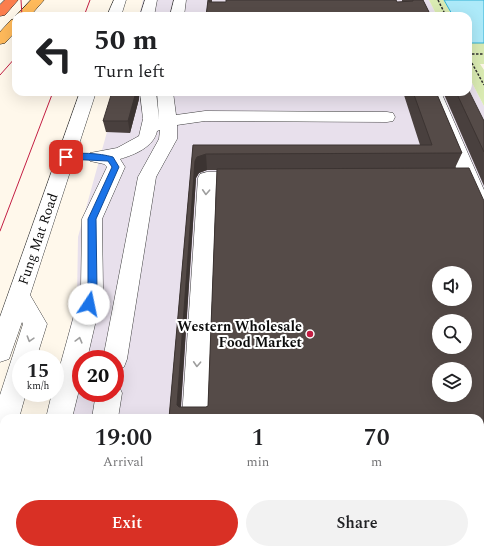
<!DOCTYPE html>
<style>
:root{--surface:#fff;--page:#f2f2f2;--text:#202124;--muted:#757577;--accent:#d93025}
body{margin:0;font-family:Spectral,serif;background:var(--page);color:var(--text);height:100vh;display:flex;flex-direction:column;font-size:15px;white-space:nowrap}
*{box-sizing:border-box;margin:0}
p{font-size:13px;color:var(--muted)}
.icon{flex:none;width:22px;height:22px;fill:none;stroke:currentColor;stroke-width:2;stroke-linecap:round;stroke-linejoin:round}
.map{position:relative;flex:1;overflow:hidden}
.drawer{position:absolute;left:0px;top:414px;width:484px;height:140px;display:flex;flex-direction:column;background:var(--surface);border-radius:12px 12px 0 0;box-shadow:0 4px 16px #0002}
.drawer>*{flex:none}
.guide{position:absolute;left:12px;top:12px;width:460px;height:84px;border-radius:12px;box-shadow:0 4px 16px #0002;background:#fff;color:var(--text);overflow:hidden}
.controls{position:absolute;left:432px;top:266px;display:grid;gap:8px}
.controls a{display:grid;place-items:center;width:40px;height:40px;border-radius:50%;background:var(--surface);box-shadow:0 4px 16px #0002;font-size:20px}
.speed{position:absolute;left:12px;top:350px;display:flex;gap:8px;font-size:20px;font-weight:700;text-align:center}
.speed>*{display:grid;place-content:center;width:52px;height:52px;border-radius:50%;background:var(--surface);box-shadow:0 4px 16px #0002;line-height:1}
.speed small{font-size:10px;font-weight:400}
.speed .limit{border:6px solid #d22;background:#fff;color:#111}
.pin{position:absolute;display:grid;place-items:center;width:34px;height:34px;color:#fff;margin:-17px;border-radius:8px;box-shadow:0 2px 6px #0006}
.me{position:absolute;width:44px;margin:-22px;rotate:11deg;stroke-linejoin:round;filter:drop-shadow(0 0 3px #0008)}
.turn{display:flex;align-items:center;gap:14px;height:84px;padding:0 16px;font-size:18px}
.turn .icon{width:52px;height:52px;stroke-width:2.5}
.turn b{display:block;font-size:28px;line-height:34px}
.eta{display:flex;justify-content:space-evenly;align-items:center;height:68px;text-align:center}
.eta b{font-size:24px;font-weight:600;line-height:28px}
.button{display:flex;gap:8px;margin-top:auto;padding:8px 16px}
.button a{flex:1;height:46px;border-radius:24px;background:var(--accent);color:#fff;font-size:16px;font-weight:600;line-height:46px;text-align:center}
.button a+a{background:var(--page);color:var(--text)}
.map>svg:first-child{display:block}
</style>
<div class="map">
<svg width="484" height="554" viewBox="0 0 484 554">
<rect width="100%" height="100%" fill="#fff8eb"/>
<path fill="#e8e0ec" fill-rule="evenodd" d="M 143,0 L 429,0 L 437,16 L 139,16 Z
M 468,75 L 484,106 L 484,554 L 17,554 L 18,550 L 480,550 L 480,418 L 48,418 L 77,299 L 78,237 L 118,92 L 468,92 ZM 439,273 L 465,273 L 465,299 L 439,299 ZM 439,321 L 465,321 L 465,347 L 439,347 ZM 81,359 L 115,359 L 115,393 L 81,393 ZM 439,369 L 465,369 L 465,395 L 439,395 Z"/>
<path fill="#daebb3" d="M 429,0 L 444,0 L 453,16 L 437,16 Z
M 468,42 L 484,43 L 484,64 L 480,64 L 484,70 L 484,106 L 468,75 Z"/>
<path fill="#adeaf9" stroke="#31b0d4" d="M 444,0 L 484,0 L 484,43 L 469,43 L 468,16 L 453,16 Z"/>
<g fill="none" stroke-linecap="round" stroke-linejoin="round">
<defs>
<path id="minor" d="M 114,0 L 126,0 L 121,16 L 107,16 Z
M 145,0 L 157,0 L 154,16 L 140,16 Z
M 174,0 L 186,0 L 184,16 L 170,16 Z
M 80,92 L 96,92 L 30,295 L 47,324 L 36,359 L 21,359 L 21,393 L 26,393 L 19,418 L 4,418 L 4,449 L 0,451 L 0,395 L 23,324 L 22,322 L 9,359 L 0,362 L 0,317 Z
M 140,92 L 156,92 L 159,119 L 157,92 L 173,92 L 176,115 L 205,111 L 387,112 L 393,113 L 395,117 L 393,121 L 387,122 L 205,121 L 177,125 L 177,139 L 156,177 L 127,359 L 124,367 L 115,370 L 115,359 L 103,359 L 138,177 L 159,139 L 160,130 L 157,131 C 154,147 134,155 120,159 L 125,167 L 102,219 L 103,290 L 87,359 L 81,359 L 81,382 L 72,418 L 46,418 L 52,393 L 55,393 L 55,384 L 81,290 L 82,219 L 107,167 L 104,164 L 90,161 L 87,157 L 90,153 L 117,148 L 139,136 L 143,119 Z
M 425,92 L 441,92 L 484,190 L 484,219 L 477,217 L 474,212 Z
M 207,172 L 246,172 L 253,174 L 255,178 L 253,182 L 246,184 L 216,184 L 208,418 L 182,418 L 198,178 L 200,174 Z
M 115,383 L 118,384 L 122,393 L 118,418 L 92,418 L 96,393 L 115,393 Z
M 51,550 L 83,550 L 84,554 L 52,554 Z"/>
<path id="major" d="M 31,0 L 44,0 L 30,16 L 16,16 Z
M 16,19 L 16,31 L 5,43 L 0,44 L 0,32 L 11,20 Z"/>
<path id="highway" d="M 5,0 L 18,0 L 5,15 L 0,16 L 0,5 Z"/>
</defs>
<use href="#minor" stroke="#3f3f3f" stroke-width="1"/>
<use href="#major" stroke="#1d1d1d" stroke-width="1"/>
<use href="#highway" stroke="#1d1d1d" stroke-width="1"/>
<path stroke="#2e2e2e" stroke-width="1.5" stroke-dasharray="2.5 1.5" stroke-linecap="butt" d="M 438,0 L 446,16
M 468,54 L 484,54
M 468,56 L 484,85"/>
<use href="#minor" fill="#fff" fill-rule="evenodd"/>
<use href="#major" fill="#ffba5b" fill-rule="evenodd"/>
<use href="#highway" fill="#fb7e4d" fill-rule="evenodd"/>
<path stroke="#c31e43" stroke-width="1" d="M 21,0 L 22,16
M 84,16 L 90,0
M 0,75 L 16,57
M 0,231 L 53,92"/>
</g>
<path fill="#49403e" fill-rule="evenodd" d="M 208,0 L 212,0 L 212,2 L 226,2 L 226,0 L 396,0 L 397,2 L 402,2 L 402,0 L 423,0 L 431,16 L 206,16 Z
M 139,92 L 139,99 L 130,133 L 106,132 L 103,121 Z
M 403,92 L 436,92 L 462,153 L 455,168 L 480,550 L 169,418 L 193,145 L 420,145 ZM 207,170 L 217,170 L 208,406 L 206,407 L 181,407 L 196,178 L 199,173 Z
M 443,92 L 468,92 L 484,121 L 484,186 Z"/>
<path fill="#3c3432" d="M 136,92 L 139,92 L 139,99 L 130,133 L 128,121 Z
M 206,154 L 207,170 L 199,173 L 196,178 L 180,418 L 177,405 L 195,161 L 197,157 Z"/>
<path fill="#554b48" stroke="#3c3432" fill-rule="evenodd" d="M 208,0 L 209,0 L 209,2 L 226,2 L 226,0 L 396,0 L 397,2 L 413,1 L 413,0 L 423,0 L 431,16 L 206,16 Z
M 468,89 L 484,121 L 484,152 L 456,92 L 468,92 Z
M 112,92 L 136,92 L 128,121 L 103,121 Z
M 413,92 L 436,92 L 462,153 L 206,154 L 197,157 L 195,161 L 177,405 L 179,407 L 206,407 L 208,406 L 217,169 L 469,168 L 484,201 L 484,554 L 157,554 L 157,550 L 480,550 L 480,418 L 169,418 L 193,145 L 432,145 ZM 439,273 L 465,273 L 465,299 L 439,299 ZM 439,321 L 465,321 L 465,347 L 439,347 ZM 439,369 L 465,369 L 465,395 L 439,395 Z"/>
<defs><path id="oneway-chevron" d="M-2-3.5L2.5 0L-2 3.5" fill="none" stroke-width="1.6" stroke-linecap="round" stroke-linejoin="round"/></defs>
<g stroke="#9e9e9e">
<use href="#oneway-chevron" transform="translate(206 192) rotate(93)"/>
<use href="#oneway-chevron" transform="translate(30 339) rotate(107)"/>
<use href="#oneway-chevron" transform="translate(79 340) rotate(-75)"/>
<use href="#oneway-chevron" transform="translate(197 364) rotate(93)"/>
</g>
<path fill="#1a73e8" stroke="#114b97" d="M 64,155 C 78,152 99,153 113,157 L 119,167 L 96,219 L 97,290 L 92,307 L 85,307 L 84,304 L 88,290 L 88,219 L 112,167 L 108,161 L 66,159 L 64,159 Z"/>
<circle fill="#c31e43" stroke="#fff" stroke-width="1.5" cx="310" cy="334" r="4"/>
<g text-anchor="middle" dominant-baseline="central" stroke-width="4" stroke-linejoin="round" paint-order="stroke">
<g font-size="14" fill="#0c0c0c" stroke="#fff">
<text transform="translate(38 239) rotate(-71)">Fung Mat Road</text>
</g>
<g font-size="14" font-weight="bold" fill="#0c0c0c" stroke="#fff" text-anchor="end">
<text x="302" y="326">Western Wholesale<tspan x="302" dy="16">Food Market</tspan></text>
</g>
</g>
</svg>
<div class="controls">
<a><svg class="icon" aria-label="sound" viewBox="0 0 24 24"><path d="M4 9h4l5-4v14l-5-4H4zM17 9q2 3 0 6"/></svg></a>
<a><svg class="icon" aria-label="search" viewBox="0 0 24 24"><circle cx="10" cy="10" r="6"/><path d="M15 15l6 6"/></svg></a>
<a><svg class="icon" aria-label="layers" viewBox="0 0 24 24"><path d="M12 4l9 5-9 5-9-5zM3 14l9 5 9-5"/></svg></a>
</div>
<div class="speed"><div>15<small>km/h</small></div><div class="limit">20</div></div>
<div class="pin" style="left:66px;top:157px;background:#d93025"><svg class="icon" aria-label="arrive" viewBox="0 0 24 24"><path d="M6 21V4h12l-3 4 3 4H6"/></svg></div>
<svg class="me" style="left:89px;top:304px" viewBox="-20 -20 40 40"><circle r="19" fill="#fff"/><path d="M0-13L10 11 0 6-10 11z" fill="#1a73e8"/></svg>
<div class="guide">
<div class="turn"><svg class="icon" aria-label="left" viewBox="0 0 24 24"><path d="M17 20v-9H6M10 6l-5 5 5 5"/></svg><div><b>50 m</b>Turn left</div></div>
</div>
<section class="drawer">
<div class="eta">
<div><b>19:00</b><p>Arrival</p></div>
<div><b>1</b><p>min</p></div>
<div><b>70</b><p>m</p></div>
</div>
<div class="button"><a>Exit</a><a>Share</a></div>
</section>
</div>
